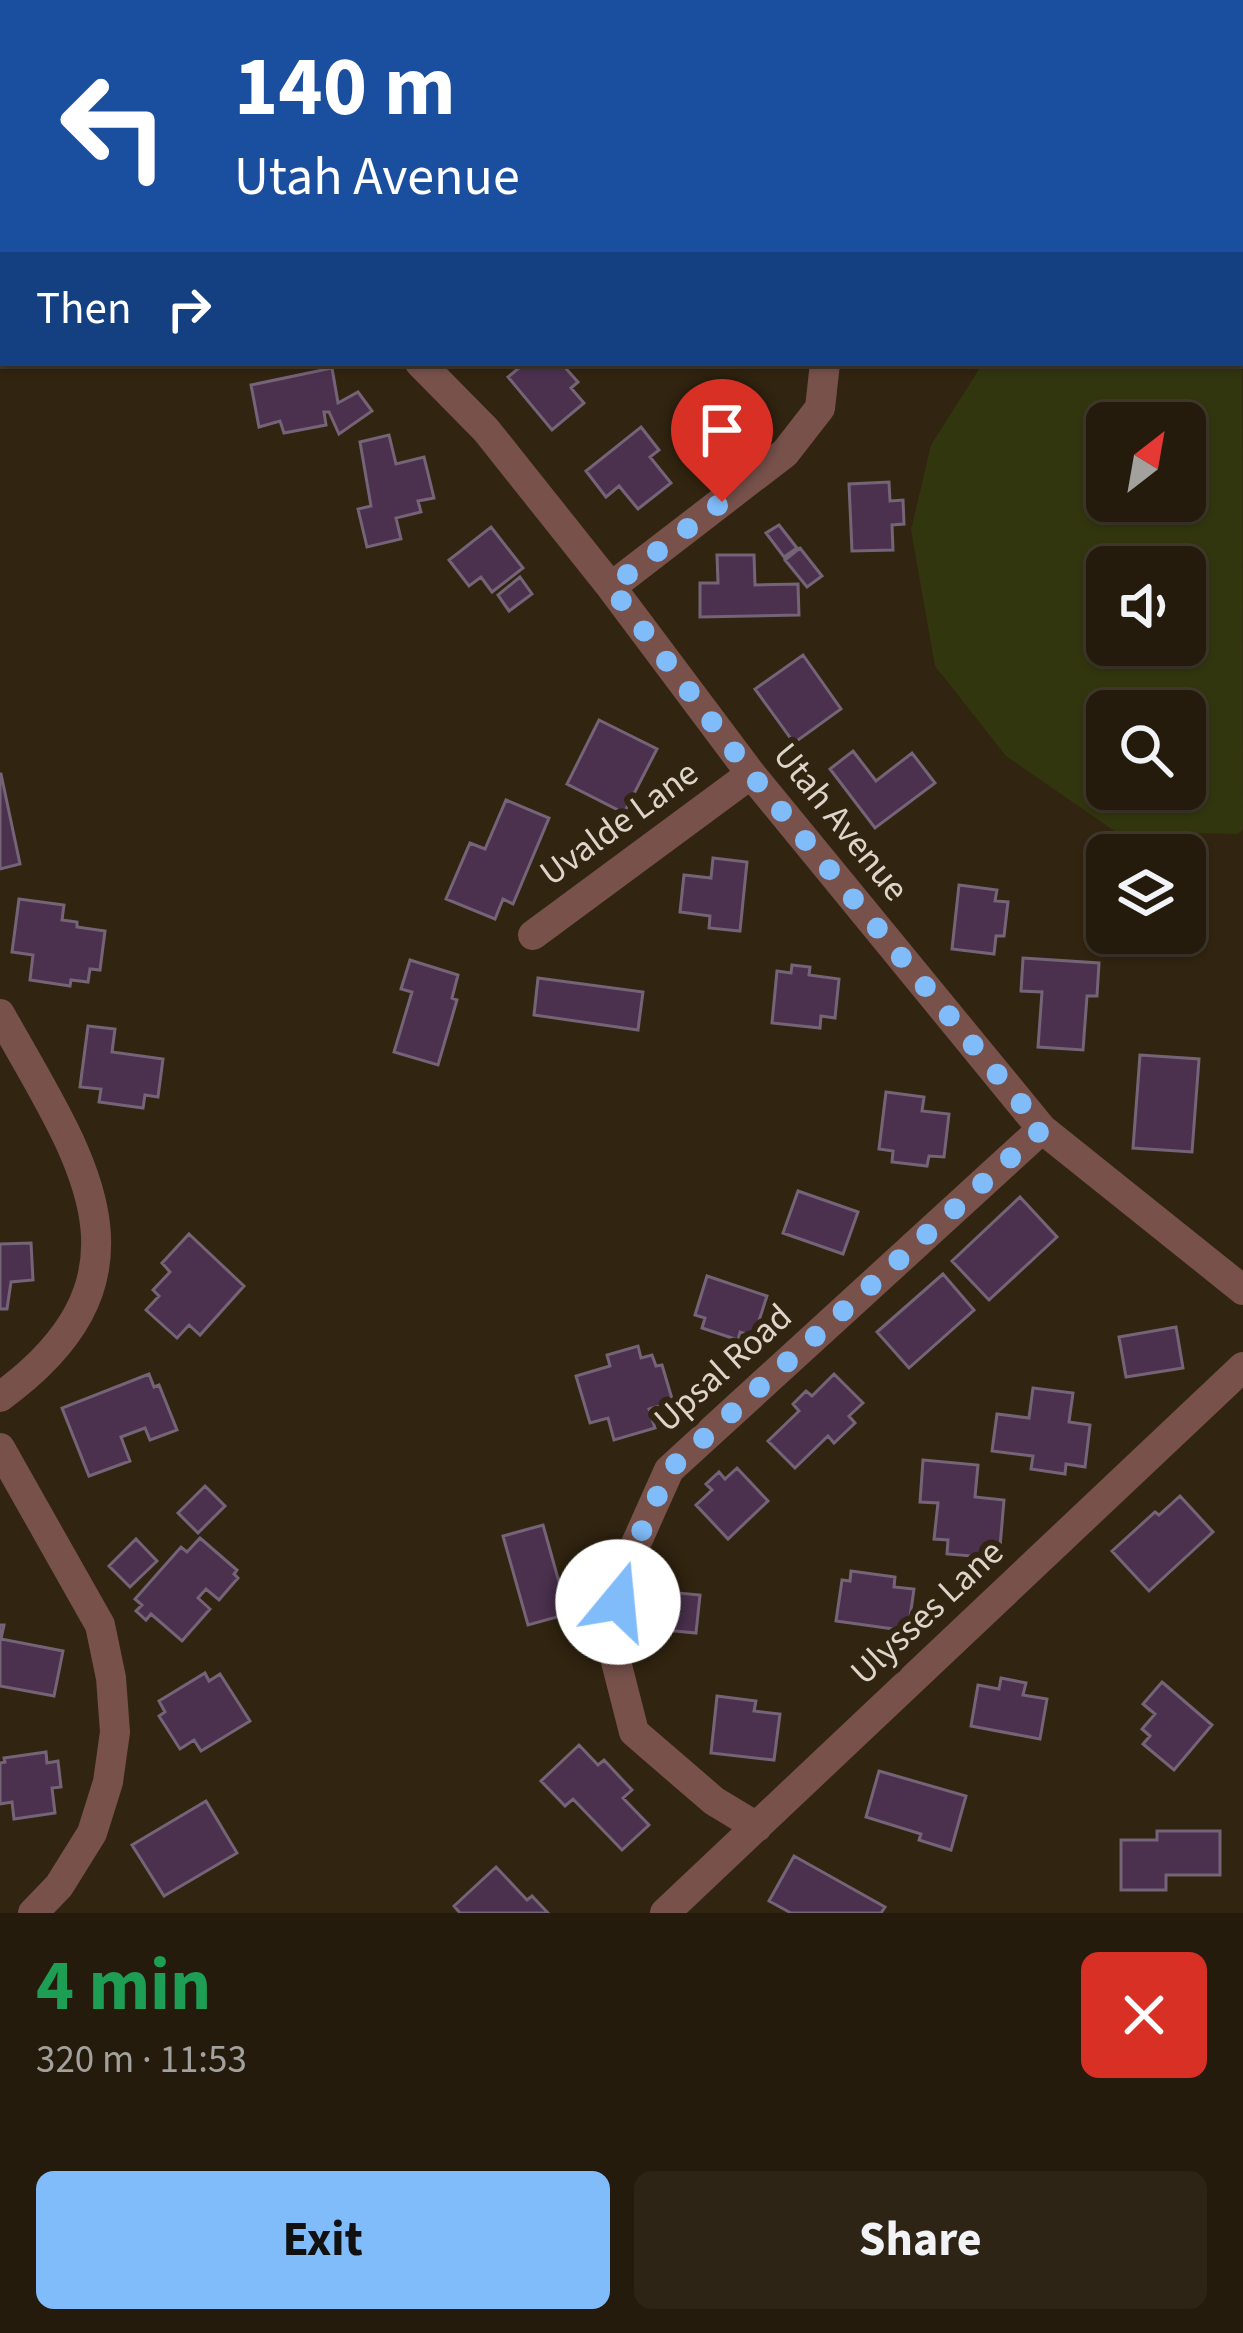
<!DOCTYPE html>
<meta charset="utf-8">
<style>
:root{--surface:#251b0c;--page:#2d2415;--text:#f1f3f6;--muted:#a3a19d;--line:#42392d;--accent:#81bcfa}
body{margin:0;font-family:"Source Sans 3",sans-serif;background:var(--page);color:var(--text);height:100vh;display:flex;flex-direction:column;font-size:45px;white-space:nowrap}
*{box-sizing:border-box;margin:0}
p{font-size:39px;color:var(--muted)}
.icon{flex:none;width:66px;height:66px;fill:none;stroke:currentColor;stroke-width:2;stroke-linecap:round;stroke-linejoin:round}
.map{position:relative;height:1913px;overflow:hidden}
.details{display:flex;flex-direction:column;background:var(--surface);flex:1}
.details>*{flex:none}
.guide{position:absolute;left:0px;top:0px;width:1245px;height:366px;box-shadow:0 3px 9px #0004,0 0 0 3px var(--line);background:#1a4fa0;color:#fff;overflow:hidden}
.needle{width:78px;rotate:31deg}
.fabs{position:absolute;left:1086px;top:402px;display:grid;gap:24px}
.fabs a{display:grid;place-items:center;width:120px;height:120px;border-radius:18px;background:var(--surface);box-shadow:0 3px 9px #0004,0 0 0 3px var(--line);font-size:60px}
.pin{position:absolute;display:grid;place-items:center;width:102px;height:102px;color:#fff;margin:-123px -51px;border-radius:50% 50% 50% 0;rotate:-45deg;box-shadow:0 0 12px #0007}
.pin .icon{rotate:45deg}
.me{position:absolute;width:132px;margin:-66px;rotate:17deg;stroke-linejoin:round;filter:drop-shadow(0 0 9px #0008)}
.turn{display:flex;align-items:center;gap:42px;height:252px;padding:0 36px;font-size:54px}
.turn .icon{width:156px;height:156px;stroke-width:2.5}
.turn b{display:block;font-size:84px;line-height:102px}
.then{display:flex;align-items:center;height:114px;padding:0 36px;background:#0003;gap:24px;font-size:45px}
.round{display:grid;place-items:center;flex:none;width:126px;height:126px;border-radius:18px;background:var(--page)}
.summary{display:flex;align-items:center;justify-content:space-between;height:204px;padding:0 36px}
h1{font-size:72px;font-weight:700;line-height:90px;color:#1e9e55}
.primary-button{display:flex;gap:24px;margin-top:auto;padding:24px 36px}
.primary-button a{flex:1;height:138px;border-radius:18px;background:var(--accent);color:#111;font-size:48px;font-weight:700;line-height:138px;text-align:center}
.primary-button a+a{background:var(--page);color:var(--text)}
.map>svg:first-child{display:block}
</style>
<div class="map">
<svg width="1243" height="1913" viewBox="0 0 1243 1913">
<rect width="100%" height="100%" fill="#312410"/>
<path fill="#31360f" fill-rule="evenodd" d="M 1242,322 L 1243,829 L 1238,834 L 1116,832 L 1006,756 L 935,666 L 911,530 L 931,445 L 983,363 L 1242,363 ZM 1107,423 L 1185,423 L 1185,501 L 1107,501 ZM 1107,567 L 1185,567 L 1185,645 L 1107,645 ZM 1107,711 L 1185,711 L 1185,789 L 1107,789 Z"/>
<path fill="#4c314f" stroke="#756377" stroke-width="3" d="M 280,0 L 361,0 L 361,3 L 280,3 Z
M 525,363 L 561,363 L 578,382 L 571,388 L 584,403 L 552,430 L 508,377 Z
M 332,368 L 338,403 L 358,392 L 372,411 L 339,434 L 329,412 L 324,412 L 326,425 L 284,433 L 280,421 L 259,427 L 251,385 Z
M 641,427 L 659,450 L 650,457 L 671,483 L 638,509 L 619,486 L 606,497 L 586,471 Z
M 389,435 L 396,464 L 424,457 L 434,498 L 418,501 L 421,512 L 396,518 L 401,539 L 367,547 L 358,509 L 371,506 L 360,442 Z
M 889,482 L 890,501 L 903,500 L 904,524 L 892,525 L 893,550 L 852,551 L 849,484 Z
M 779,525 L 797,548 L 784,557 L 766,533 Z
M 491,527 L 523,568 L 492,592 L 481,577 L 469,586 L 449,560 Z
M 800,548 L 822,576 L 807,587 L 785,560 Z
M 717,555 L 754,555 L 755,585 L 798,584 L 799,615 L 700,617 L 700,583 L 718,583 Z
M 520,577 L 532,594 L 509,611 L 498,595 Z
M 803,655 L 841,709 L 794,743 L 755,689 Z
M 599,720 L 657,749 L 624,813 L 567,784 Z
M 853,751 L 876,781 L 912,753 L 935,783 L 875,828 L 830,769 Z
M 1,774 L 20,864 L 0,869 L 0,774 Z
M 506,800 L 549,818 L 513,904 L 503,899 L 495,919 L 446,899 L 470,843 L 485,849 Z
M 713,858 L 747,862 L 740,931 L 709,928 L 710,916 L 680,912 L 684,875 L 711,878 Z
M 959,885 L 997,890 L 995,901 L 1008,902 L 1004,936 L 996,936 L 994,954 L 952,949 Z
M 19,899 L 64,905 L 62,920 L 77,922 L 77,927 L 105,931 L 100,970 L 90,969 L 88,982 L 71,980 L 70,986 L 30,980 L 33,955 L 12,952 Z
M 1023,958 L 1099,963 L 1097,996 L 1087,996 L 1083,1050 L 1038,1047 L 1042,992 L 1021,991 Z
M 410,960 L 458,975 L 452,998 L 457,1000 L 438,1065 L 394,1052 L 412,992 L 401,989 Z
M 792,965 L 810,967 L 809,975 L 839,979 L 835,1018 L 821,1016 L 820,1028 L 772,1023 L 777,971 L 791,973 Z
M 538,978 L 643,992 L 638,1030 L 534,1015 Z
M 88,1026 L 115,1029 L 112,1052 L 163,1059 L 158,1097 L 145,1095 L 143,1108 L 99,1102 L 101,1089 L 80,1087 Z
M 1140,1055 L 1199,1059 L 1192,1152 L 1133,1148 Z
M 886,1092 L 924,1097 L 922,1111 L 949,1114 L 944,1157 L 929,1156 L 927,1166 L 892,1162 L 893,1151 L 879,1149 Z
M 798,1191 L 858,1212 L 843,1254 L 783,1233 Z
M 1020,1197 L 1057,1237 L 989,1300 L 952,1261 Z
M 189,1234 L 244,1286 L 200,1335 L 189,1325 L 177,1338 L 146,1310 L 159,1296 L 153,1290 L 170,1272 L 162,1263 Z
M 31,1243 L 33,1280 L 11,1282 L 7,1309 L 0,1309 L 0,1244 Z
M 943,1274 L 974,1310 L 909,1368 L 877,1332 Z
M 707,1276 L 767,1296 L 754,1336 L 740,1332 L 738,1340 L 702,1328 L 705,1318 L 695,1315 Z
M 1176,1327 L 1183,1368 L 1126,1377 L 1119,1337 Z
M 638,1346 L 641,1358 L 652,1355 L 656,1366 L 662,1365 L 673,1402 L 649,1409 L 655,1428 L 614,1440 L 608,1418 L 590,1423 L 576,1376 L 610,1366 L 607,1355 Z
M 149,1374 L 154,1387 L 159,1385 L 177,1430 L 150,1440 L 145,1428 L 121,1437 L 130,1461 L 89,1476 L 62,1408 Z
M 834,1374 L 863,1403 L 849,1416 L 855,1423 L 834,1443 L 828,1436 L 795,1468 L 768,1441 L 799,1411 L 793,1404 L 806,1391 L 812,1396 Z
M 1033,1388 L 1073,1393 L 1069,1422 L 1090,1425 L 1085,1467 L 1066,1464 L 1065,1474 L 1031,1469 L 1033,1456 L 992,1451 L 997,1414 L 1029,1418 Z
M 923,1460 L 978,1465 L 975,1497 L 1004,1500 L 1000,1547 L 984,1545 L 983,1557 L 947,1554 L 948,1540 L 934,1539 L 938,1503 L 920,1502 Z
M 737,1468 L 768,1501 L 728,1539 L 696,1505 L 712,1490 L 706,1484 L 719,1472 L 725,1479 Z
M 205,1486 L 225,1506 L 198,1533 L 178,1513 Z
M 1180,1496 L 1213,1532 L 1149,1591 L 1112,1551 L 1155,1512 L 1159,1515 Z
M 543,1525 L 568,1614 L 528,1625 L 503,1536 Z
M 200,1538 L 237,1570 L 234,1574 L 238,1578 L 219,1600 L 206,1589 L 198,1598 L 210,1609 L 182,1641 L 151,1614 L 146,1620 L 136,1611 L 142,1605 L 135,1599 L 181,1547 L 187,1552 Z
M 136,1539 L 157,1561 L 130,1587 L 109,1566 Z
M 851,1571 L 895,1577 L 894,1587 L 914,1589 L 908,1631 L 836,1621 L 842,1580 L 850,1581 Z
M 647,1590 L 700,1595 L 696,1633 L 644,1628 Z
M 0,1625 L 4,1625 L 1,1639 L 63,1651 L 54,1696 L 0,1686 Z
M 205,1673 L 209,1681 L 220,1674 L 250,1721 L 201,1751 L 194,1740 L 180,1749 L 159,1716 L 165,1712 L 159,1701 Z
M 1001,1678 L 1026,1683 L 1023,1695 L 1047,1699 L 1040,1739 L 971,1726 L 978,1685 L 999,1689 Z
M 1162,1682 L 1212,1725 L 1174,1770 L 1143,1744 L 1150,1736 L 1142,1729 L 1155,1714 L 1143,1704 Z
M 717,1696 L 756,1701 L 754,1711 L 780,1714 L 774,1760 L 711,1753 Z
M 579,1745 L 598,1765 L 604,1760 L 632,1790 L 623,1798 L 649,1825 L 622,1850 L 573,1799 L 565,1806 L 541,1781 Z
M 46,1752 L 47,1763 L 58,1761 L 61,1787 L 52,1788 L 55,1813 L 14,1819 L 12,1802 L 0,1804 L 0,1763 L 5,1762 L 4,1758 Z
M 879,1771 L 966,1796 L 951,1850 L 919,1840 L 921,1834 L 866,1817 Z
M 206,1801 L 237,1853 L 164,1896 L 132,1845 Z
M 1157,1831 L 1220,1831 L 1220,1875 L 1166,1875 L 1166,1890 L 1121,1890 L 1121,1840 L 1157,1840 Z
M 794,1856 L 885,1907 L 881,1913 L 791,1913 L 769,1901 Z
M 496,1867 L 527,1900 L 532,1896 L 548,1913 L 460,1913 L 454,1906 Z"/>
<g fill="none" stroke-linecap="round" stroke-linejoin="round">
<path stroke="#78514b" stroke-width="30" d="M 472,0 L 477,3
M 0,179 L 3,179
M 420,363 L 486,430 L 611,587 L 751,774 L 1042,1129 L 1243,1290
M 611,587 L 785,453 L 820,408 L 825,363
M 533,935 L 751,774
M 0,1014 C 80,1157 169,1274 0,1397
M 0,1448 L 100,1625 L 111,1678 L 115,1732 L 108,1782 L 92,1833 L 59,1886 L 33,1913
M 757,1827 L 714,1801 L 634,1732 L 610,1638 L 626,1566 L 669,1470 L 1042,1129
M 665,1913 L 1243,1367"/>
</g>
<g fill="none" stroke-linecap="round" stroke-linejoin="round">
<path stroke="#81bcfa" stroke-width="21" stroke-dasharray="0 37.8" d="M 618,1602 L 626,1566 L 669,1470 L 1042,1129 L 751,774 L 611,587 L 722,502"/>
</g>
<g text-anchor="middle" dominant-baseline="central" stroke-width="12" stroke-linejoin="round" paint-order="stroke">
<g font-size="36" fill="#ded5ca" stroke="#312410">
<text transform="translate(841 822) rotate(51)">Utah Avenue</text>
<text transform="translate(619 823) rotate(-36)">Uvalde Lane</text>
<text transform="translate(723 1368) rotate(-42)">Upsal Road</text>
<text transform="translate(927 1612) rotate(-43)">Ulysses Lane</text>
</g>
</g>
</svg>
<div class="fabs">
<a><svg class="needle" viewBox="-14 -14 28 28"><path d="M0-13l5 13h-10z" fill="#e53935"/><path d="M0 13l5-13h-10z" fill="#a3a19d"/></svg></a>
<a><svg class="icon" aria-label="sound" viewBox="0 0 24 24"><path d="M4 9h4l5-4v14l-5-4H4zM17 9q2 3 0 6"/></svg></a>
<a><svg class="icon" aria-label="search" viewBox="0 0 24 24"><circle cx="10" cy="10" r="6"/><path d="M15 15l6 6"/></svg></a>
<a><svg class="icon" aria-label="layers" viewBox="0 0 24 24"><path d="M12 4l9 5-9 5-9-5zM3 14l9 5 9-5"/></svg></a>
</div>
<div class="pin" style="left:722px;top:502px;background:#d93025"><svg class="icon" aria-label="arrive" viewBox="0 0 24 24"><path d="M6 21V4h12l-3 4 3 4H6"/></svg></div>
<svg class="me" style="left:618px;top:1602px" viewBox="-20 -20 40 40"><circle r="19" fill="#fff"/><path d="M0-13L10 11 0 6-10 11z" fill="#81bcfa"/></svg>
<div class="guide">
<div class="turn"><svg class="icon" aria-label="left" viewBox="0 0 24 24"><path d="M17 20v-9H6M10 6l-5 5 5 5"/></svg><div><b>140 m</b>Utah Avenue</div></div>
<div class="then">Then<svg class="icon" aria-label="right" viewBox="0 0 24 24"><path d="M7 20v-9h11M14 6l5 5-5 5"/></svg></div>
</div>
</div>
<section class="details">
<div class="summary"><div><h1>4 min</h1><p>320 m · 11:53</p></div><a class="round" style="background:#d93025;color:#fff"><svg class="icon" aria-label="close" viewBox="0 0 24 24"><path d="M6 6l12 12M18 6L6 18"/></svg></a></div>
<div class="primary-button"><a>Exit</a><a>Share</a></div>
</section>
